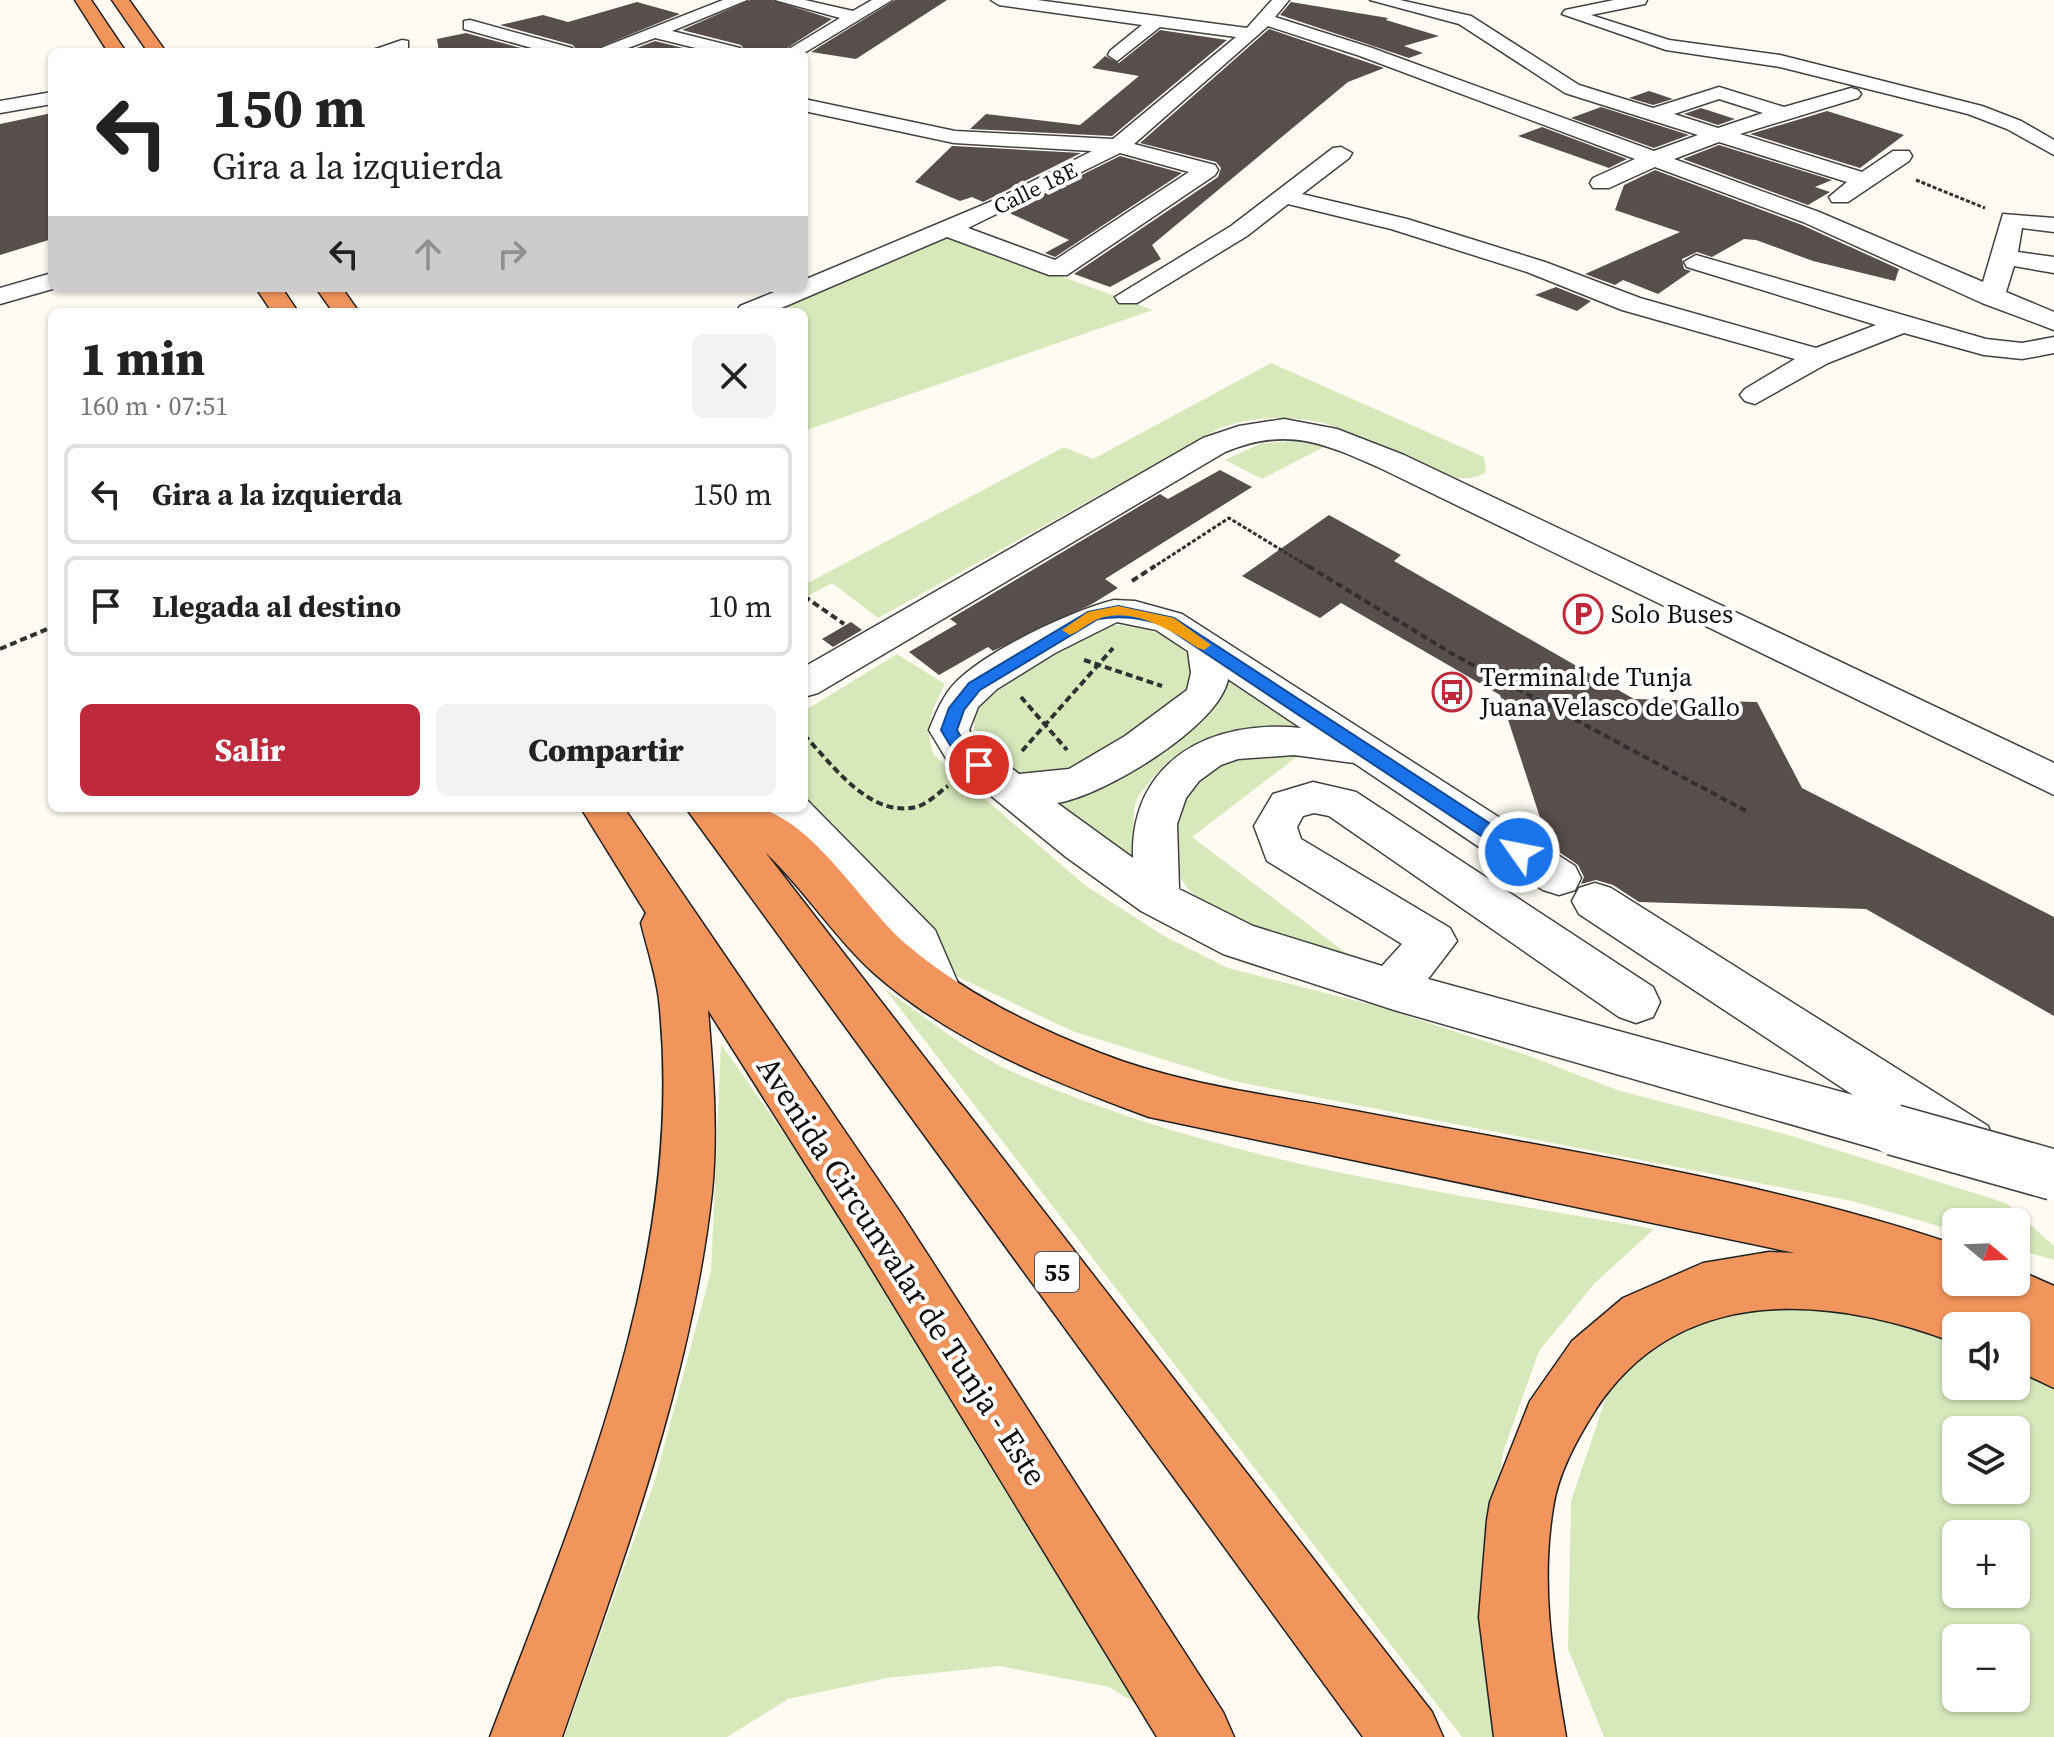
<!DOCTYPE html>
<html lang="es">
<meta charset="utf-8">
<style>
:root{--surface:#fff;--page:#f2f2f2;--text:#222;--muted:#767676;--line:#e0e0e0;--accent:#be293b}
body{margin:0;font-family:"Source Serif 4",serif;background:var(--page);color:var(--text);height:100vh;display:flex;flex-direction:column;font-size:30px;white-space:nowrap}
*{box-sizing:border-box;margin:0}
p{font-size:26px;color:var(--muted)}
.icon{flex:none;width:44px;height:44px;fill:none;stroke:currentColor;stroke-width:2;stroke-linecap:round;stroke-linejoin:round}
.map{position:relative;flex:1;overflow:hidden}
.side{position:absolute;left:48px;top:308px;width:760px;height:504px;display:flex;flex-direction:column;background:var(--surface);border-radius:12px;box-shadow:0 2px 6px #0004}
.side>*{flex:none}
.banner{position:absolute;left:48px;top:48px;width:760px;height:244px;border-radius:12px;box-shadow:0 2px 6px #0004;background:#fff;color:var(--text);overflow:hidden}
.needle{width:52px;rotate:109deg}
.fabs{position:absolute;left:1942px;top:1208px;display:grid;gap:16px}
.fabs a{display:grid;place-items:center;width:88px;height:88px;border-radius:12px;background:var(--surface);box-shadow:0 2px 6px #0004;font-size:40px}
.pin{position:absolute;display:grid;place-items:center;width:68px;height:68px;color:#fff;margin:-34px;border:4px solid #fff;border-radius:50%;box-shadow:0 2px 8px #0007}
.me{position:absolute;width:88px;margin:-44px;rotate:303deg;stroke-linejoin:round;filter:drop-shadow(0 0 6px #0008)}
.turn{display:flex;align-items:center;gap:28px;height:168px;padding:0 32px;font-size:36px}
.turn .icon{width:104px;height:104px;stroke-width:2.5}
.turn b{display:block;font-size:56px;line-height:68px}
.lanes{display:flex;align-items:center;height:76px;padding:0 32px;background:#0003;justify-content:center;gap:40px;direction:ltr}
.lanes .off{opacity:.35}
.round{display:grid;place-items:center;flex:none;width:84px;height:84px;border-radius:12px;background:var(--page)}
.headline{display:flex;align-items:center;justify-content:space-between;height:136px;padding:0 32px}
h1{font-size:48px;font-weight:800;line-height:60px}
.button{display:flex;gap:16px;margin-top:auto;padding:16px 32px}
.button a{flex:1;height:92px;border-radius:12px;background:var(--accent);color:#fff;font-size:32px;font-weight:800;line-height:92px;text-align:center}
.button a+a{background:var(--page);color:var(--text)}
ul{padding:0;list-style:none}
li{display:flex;align-items:center;gap:24px;height:100px;margin:0 16px 12px;padding:0 16px;border:4px solid var(--line);border-radius:12px}
li div{flex:1}
li b{display:block;font-size:30px}
li em{font-style:normal}
.map>svg:first-child{display:block}
</style>
<div class="map">
<svg width="2054" height="1737" viewBox="0 0 2054 1737">
<rect width="100%" height="100%" fill="#fffbf2"/>
<path fill="#d7e9bb" fill-rule="evenodd" d="M 946,234 L 1153,310 L 804,431 L 804,312 L 758,312 Z
M 1271,363 L 1484,457 L 1486,472 C 1448,499 1362,431 1319,422 C 1286,415 1251,417 1220,428 L 878,618 L 832,583 L 804,598 L 804,585 L 1064,447 L 1093,459 Z
M 1294,441 L 1324,447 L 1262,479 L 1225,460 L 1262,443 Z
M 1104,625 C 1144,624 1186,636 1200,677 L 1186,698 L 1065,776 L 1014,775 L 976,745 L 973,711 L 985,696 Z
M 897,654 L 945,684 C 932,710 923,727 934,755 L 1086,886 L 1164,936 L 1228,968 L 1380,1007 L 1524,1054 L 1617,1090 L 1792,1136 L 2006,1203 L 2054,1246 L 2054,1260 L 2016,1249 L 2016,1222 L 1956,1222 L 1956,1231 L 1852,1201 L 1233,1081 L 1072,1031 L 954,975 L 804,808 L 804,711 Z
M 1222,672 L 1301,726 C 1244,722 1183,735 1148,784 C 1143,790 1136,798 1135,805 C 1132,822 1135,843 1135,861 L 1046,796 Z
M 1241,756 L 1298,756 L 1192,837 L 1350,956 C 1295,941 1189,924 1173,860 C 1170,845 1173,826 1173,810 L 1212,765 Z
M 885,989 C 925,1017 968,1052 1013,1072 C 1215,1162 1438,1191 1654,1229 L 1594,1284 L 1539,1351 L 1503,1452 L 1489,1556 L 1523,1737 L 1462,1737 Z
M 721,1044 L 1208,1737 L 1191,1737 L 1109,1687 L 999,1666 L 887,1678 L 788,1699 L 727,1737 L 564,1737 L 655,1480 L 711,1271 Z
M 1775,1290 L 1956,1326 L 1956,1386 L 2016,1386 L 2016,1362 L 2054,1384 L 2054,1737 L 1604,1737 L 1568,1649 L 1571,1501 L 1613,1377 L 1692,1309 ZM 1956,1430 L 2016,1430 L 2016,1490 L 1956,1490 ZM 1956,1534 L 2016,1534 L 2016,1594 L 1956,1594 ZM 1956,1638 L 2016,1638 L 2016,1698 L 1956,1698 Z"/>
<path fill="#584f4c" d="M 750,0 L 772,0 L 832,19 L 781,52 L 746,52 L 741,45 L 682,30 Z
M 895,0 L 947,0 L 856,59 L 811,52 Z
M 637,2 L 680,14 L 588,52 L 578,52 L 573,45 L 500,25 L 543,15 L 568,22 Z
M 1291,2 L 1388,18 L 1386,20 L 1439,36 L 1404,46 L 1423,53 L 1409,58 L 1280,15 Z
M 1269,29 L 1384,68 L 1348,82 L 1152,245 L 1161,259 L 1110,287 L 1074,274 L 1218,177 L 1221,168 L 1216,162 L 1140,143 Z
M 1160,30 L 1227,40 L 1112,136 L 970,129 L 986,114 L 1080,125 L 1139,76 L 1092,68 L 1105,56 L 1119,63 Z
M 466,33 L 532,51 L 439,52 L 437,39 Z
M 655,41 L 699,52 L 626,52 Z
M 1649,91 L 1673,99 L 1653,105 L 1629,98 Z
M 1601,107 L 1689,135 L 1654,148 L 1571,118 Z
M 1701,108 L 1735,119 L 1718,125 L 1684,114 Z
M 1827,111 L 1904,135 L 1860,168 L 1750,134 Z
M 52,113 L 52,239 L 0,255 L 0,124 Z
M 1542,127 L 1627,159 L 1609,168 L 1518,136 Z
M 1719,145 L 1832,180 L 1815,187 L 1830,192 L 1808,205 L 1683,159 Z
M 952,146 L 954,146 L 1081,153 L 983,202 L 972,197 L 960,201 L 915,182 Z
M 1120,156 L 1182,173 L 1055,257 L 1045,253 L 1069,240 L 1007,212 Z
M 1655,170 L 1802,225 L 1899,269 L 1895,281 L 1813,261 L 1756,240 L 1744,239 L 1712,257 L 1697,252 L 1682,259 L 1684,269 L 1691,271 L 1658,294 L 1623,280 L 1615,285 L 1585,274 L 1680,232 L 1615,210 L 1624,185 Z
M 1556,287 L 1591,301 L 1577,311 L 1535,295 Z
M 1220,470 L 1252,487 L 1105,579 L 1118,588 L 1092,604 L 993,651 L 988,647 L 939,675 L 909,652 L 957,624 L 950,619 L 1160,494 L 1168,499 Z
M 1329,515 L 1401,555 L 1394,561 L 1634,699 L 1757,702 L 1802,788 L 2054,917 L 2054,1016 L 1866,909 L 1639,902 L 1613,885 L 1596,880 L 1581,884 L 1584,877 L 1578,865 L 1549,845 L 1500,695 L 1341,603 L 1320,618 L 1242,576 Z
M 851,622 L 862,630 L 833,647 L 822,639 Z"/>
<g fill="none" stroke-linecap="round" stroke-linejoin="round">
<defs>
<path id="minor" d="M 723,0 L 747,0 L 672,31 L 740,48 L 743,52 L 712,52 L 655,38 L 617,52 L 591,52 Z
M 775,0 L 805,0 L 853,11 L 872,0 L 892,0 L 804,53 L 784,52 L 840,18 Z
M 991,0 L 1037,0 L 1247,28 L 1272,0 L 1289,0 L 1275,17 L 1372,48 L 1654,151 L 1698,135 L 1565,93 L 1459,24 L 1370,0 L 1400,0 L 1471,16 L 1579,85 L 1653,108 L 1719,87 L 1784,107 L 1851,88 L 1858,90 L 1861,94 L 1858,98 L 1740,134 L 1862,172 L 1893,151 L 1909,151 L 1912,156 L 1909,161 L 1848,202 L 1832,202 L 1829,197 L 1847,182 L 1719,142 L 1674,159 L 1819,212 L 1983,282 L 2003,214 L 2054,218 L 2054,232 L 2022,228 L 2018,252 L 2054,257 L 2054,273 L 2014,266 L 2006,292 L 2054,312 L 2054,330 L 1982,303 L 1803,222 L 1655,167 L 1609,188 L 1593,188 L 1590,183 L 1593,178 L 1635,159 L 1360,56 L 1268,26 L 1134,144 L 1215,165 L 1218,170 L 1215,175 L 1067,275 L 1049,275 L 947,237 L 772,312 L 736,312 L 740,306 L 784,288 L 804,288 L 804,280 L 997,199 L 1092,151 L 954,143 L 804,111 L 804,99 L 955,131 L 1113,139 L 1236,37 L 1160,27 L 1117,61 L 1108,55 L 1110,51 L 1142,25 L 999,5 ZM 1719,99 L 1763,113 L 1718,128 L 1674,114 ZM 1120,153 L 1189,172 L 1055,260 L 968,228 Z
M 1614,0 L 1647,0 L 1645,4 L 1591,15 L 1669,40 L 1780,55 L 1982,106 L 2021,121 L 2054,140 L 2054,155 L 2007,129 L 1968,114 L 1780,67 L 1666,50 L 1562,14 L 1565,10 Z
M 470,20 L 572,48 L 575,52 L 546,52 L 464,29 L 464,21 Z
M 402,40 L 408,41 L 408,49 L 367,52 Z
M 52,92 L 52,104 L 0,113 L 0,101 Z
M 1341,147 L 1352,153 L 1349,158 L 1302,194 L 1407,219 L 1545,262 L 1640,298 L 1816,348 L 1876,325 L 1687,267 L 1684,262 L 1696,255 L 1986,339 L 2022,343 L 2054,337 L 2054,353 L 2022,359 L 1984,355 L 1904,333 L 1828,363 L 1755,404 L 1745,401 L 1740,395 L 1745,389 L 1795,359 L 1622,310 L 1527,272 L 1391,229 L 1288,204 L 1247,236 L 1137,303 L 1119,303 L 1115,297 L 1231,226 L 1333,148 Z
M 52,273 L 52,288 L 56,288 L 0,304 L 0,288 Z
M 1284,419 L 1337,429 L 1404,455 L 2054,763 L 2054,795 L 1382,469 C 1324,443 1287,426 1225,452 L 818,693 L 804,697 L 804,667 L 1203,438 L 1239,426 Z
M 1114,600 L 1135,601 L 1182,614 L 1575,866 L 1581,878 L 1575,890 L 1559,895 L 1543,890 L 1354,763 L 1294,755 L 1238,759 L 1221,765 L 1199,781 L 1186,798 L 1177,824 L 1179,889 L 1253,926 L 1382,966 L 1402,944 L 1267,861 L 1254,826 L 1273,794 L 1313,782 L 1356,792 L 1653,987 L 1660,1002 L 1653,1017 L 1636,1023 L 1619,1017 L 1329,816 L 1314,813 L 1303,816 L 1297,827 L 1301,839 L 1450,928 L 1457,941 L 1428,979 L 1853,1095 L 1579,914 L 1572,901 L 1579,888 L 1595,883 L 1611,888 L 1988,1126 L 1995,1143 L 1988,1160 L 1969,1167 L 1950,1160 L 1917,1138 L 1912,1147 L 1894,1154 L 1394,1010 L 1223,954 L 1141,911 L 1066,857 L 947,760 L 929,730 C 936,713 943,695 956,682 C 988,650 1071,611 1114,600 ZM 1117,622 L 1156,630 L 1188,651 L 1191,673 L 1187,690 L 1125,736 L 1069,769 L 1019,774 L 975,740 L 969,730 L 978,707 L 997,689 L 1055,653 ZM 1228,679 L 1301,728 C 1213,719 1130,759 1133,858 L 1057,803 C 1103,796 1220,726 1228,679 Z
M 804,797 L 935,930 L 964,997 L 957,1011 L 940,1017 L 923,1011 L 900,953 L 774,819 L 768,808 L 804,808 Z"/>
<path id="highway" d="M 75,0 L 91,0 L 126,52 L 108,52 Z
M 112,0 L 129,0 L 166,52 L 148,52 Z
M 256,288 L 282,288 L 298,312 L 272,312 Z
M 316,288 L 342,288 L 359,312 L 333,312 Z
M 581,808 L 624,808 L 902,1215 L 1223,1712 L 1234,1737 L 1157,1737 L 862,1253 L 708,1010 C 713,1070 718,1131 712,1192 C 691,1381 623,1559 562,1737 L 490,1737 C 579,1502 687,1257 659,1000 C 656,974 647,948 641,923 L 646,913 Z
M 686,808 C 709,808 740,803 762,809 C 818,827 863,907 907,945 C 964,993 1031,1026 1100,1053 C 1181,1085 1270,1095 1355,1111 C 1556,1150 1762,1179 1956,1245 L 1956,1282 L 2016,1282 L 2016,1269 L 2054,1286 L 2054,1388 L 2016,1370 L 2016,1326 L 1956,1326 L 1956,1343 C 1829,1295 1680,1282 1596,1409 C 1577,1439 1558,1473 1553,1508 C 1540,1587 1553,1660 1566,1737 L 1494,1737 L 1479,1617 L 1487,1520 L 1490,1502 L 1530,1401 L 1572,1341 L 1623,1298 L 1703,1263 L 1769,1252 L 1795,1253 L 1149,1117 C 1052,1081 954,1043 875,974 C 834,937 805,890 765,852 L 1432,1712 L 1443,1737 L 1363,1737 Z"/>
</defs>
<use href="#minor" stroke="#424242" stroke-width="3"/>
<use href="#highway" stroke="#202020" stroke-width="3"/>
<path stroke="#313131" stroke-width="3" stroke-dasharray="4 2" stroke-linecap="butt" d="M 1916,180 L 1985,208
M 1152,568 L 1229,518 L 1311,568"/>
<path stroke="#313131" stroke-width="4" stroke-dasharray="7 4" stroke-linecap="butt" d="M 1308,566 L 1456,656 L 1750,813
M 1132,581 L 1155,566
M 804,596 L 844,624
M 0,649 L 52,627
M 1084,660 L 1162,686
M 1021,697 L 1067,750
M 804,735 C 832,764 869,818 916,807 C 928,804 938,793 948,786
M 1022,751 L 1113,648"/>
<use href="#minor" fill="#fff" fill-rule="evenodd"/>
<use href="#highway" fill="#f2955d" fill-rule="evenodd"/>
<defs>
<path id="minor-bridge" d="M 1894,1130 L 2054,1175"/>
</defs>
<use href="#minor-bridge" stroke="#424242" stroke-width="53" stroke-linecap="butt"/>
<use href="#minor-bridge" stroke="#fff" stroke-width="50"/>
</g>
<path fill="#1a73e8" stroke="#114b97" stroke-width="2" d="M 1118,606 L 1174,618 L 1526,847 L 1526,857 L 1513,857 L 1163,625 C 1140,618 1122,615 1098,619 L 980,690 L 964,710 L 957,730 L 966,746 L 987,765 L 979,771 C 960,764 951,747 941,730 L 949,708 L 969,683 L 1088,612 Z"/>
<path fill="#f59e0b" d="M 1118,606 L 1174,618 L 1211,645 L 1204,650 L 1198,648 C 1171,630 1132,606 1098,619 C 1088,623 1080,631 1070,635 L 1062,630 L 1088,612 Z"/>
<defs>
<symbol id="parking-ring" viewBox="-11 -11 22 22"><circle r="9.5" fill="#fff" stroke="#be293b" stroke-width="1.5"/><path d="M-3.5-5.5H1a3.5 3.5 0 0 1 0 7H-1V5.5H-3.5ZM-1-3.4V-.6H.8a1.4 1.4 0 0 0 0-2.8Z" fill="#be293b"/></symbol>
<symbol id="bus-ring" viewBox="-11 -11 22 22"><circle r="9.5" fill="#fff" stroke="#be293b" stroke-width="1.5"/><path d="M-5-6H5V4H4V6H2V4H-2V6H-4V4H-5ZM-3.5-4V0h7V-4ZM-3.5 1.2v1.5H-2V1.2ZM2 1.2v1.5H3.5V1.2Z" fill="#be293b"/></symbol>
</defs>
<g fill-rule="evenodd">
<use href="#parking-ring" x="1561" y="592" width="44" height="44"/>
<use href="#bus-ring" x="1430" y="670" width="44" height="44"/>
</g>
<g text-anchor="middle" dominant-baseline="central" stroke-width="8" stroke-linejoin="round" paint-order="stroke">
<g font-size="22" fill="#0f0f0f" stroke="#fff">
<text transform="translate(1035 188) rotate(-26)">Calle 18E</text>
</g>
<rect fill="#fff" stroke="#575757" stroke-width="2" x="1035" y="1252" width="44" height="40" rx="6"/>
<g font-size="24" font-weight="bold" fill="#0f0f0f">
<text x="1057" y="1272">55</text>
</g>
<g font-size="26" fill="#0f0f0f" stroke="#fff" text-anchor="start">
<text x="1611" y="614">Solo Buses</text>
<text x="1480" y="677">Terminal de Tunja<tspan x="1480" dy="30">Juana Velasco de Gallo</tspan></text>
</g>
<g font-size="32" fill="#0f0f0f" stroke="#fff">
<text transform="translate(902 1271) rotate(57)">Avenida Circunvalar de Tunja - Este</text>
</g>
</g>
</svg>
<div class="fabs">
<a><svg class="needle" viewBox="-14 -14 28 28"><path d="M0-13l5 13h-10z" fill="#e53935"/><path d="M0 13l5-13h-10z" fill="#767676"/></svg></a>
<a><svg class="icon" aria-label="sound" viewBox="0 0 24 24"><path d="M4 9h4l5-4v14l-5-4H4zM17 9q2 3 0 6"/></svg></a>
<a><svg class="icon" aria-label="layers" viewBox="0 0 24 24"><path d="M12 4l9 5-9 5-9-5zM3 14l9 5 9-5"/></svg></a>
<a>+</a>
<a>−</a>
</div>
<div class="pin" style="left:979px;top:765px;background:#d93025"><svg class="icon" aria-label="arrive" viewBox="0 0 24 24"><path d="M6 21V4h12l-3 4 3 4H6"/></svg></div>
<svg class="me" style="left:1519px;top:852px" viewBox="-20 -20 40 40"><circle r="17" fill="#1a73e8" stroke="#fff" stroke-width="3"/><path d="M0-11L8 9 0 5-8 9z" fill="#fff"/></svg>
<div class="banner">
<div class="turn"><svg class="icon" aria-label="left" viewBox="0 0 24 24"><path d="M17 20v-9H6M10 6l-5 5 5 5"/></svg><div><b>150 m</b>Gira a la izquierda</div></div>
<div class="lanes"><svg class="icon" aria-label="left" viewBox="0 0 24 24"><path d="M17 20v-9H6M10 6l-5 5 5 5"/></svg><svg class="icon off" aria-label="ahead" viewBox="0 0 24 24"><path d="M12 20V5M6 11l6-6 6 6"/></svg><svg class="icon off" aria-label="right" viewBox="0 0 24 24"><path d="M7 20v-9h11M14 6l5 5-5 5"/></svg></div>
</div>
<section class="side">
<div class="headline"><div><h1>1 min</h1><p>160 m · 07:51</p></div><a class="round"><svg class="icon" aria-label="close" viewBox="0 0 24 24"><path d="M6 6l12 12M18 6L6 18"/></svg></a></div>
<ul>
<li><svg class="icon" aria-label="left" viewBox="0 0 24 24"><path d="M17 20v-9H6M10 6l-5 5 5 5"/></svg><div><b>Gira a la izquierda</b></div><em>150 m</em></li>
<li><svg class="icon" aria-label="arrive" viewBox="0 0 24 24"><path d="M6 21V4h12l-3 4 3 4H6"/></svg><div><b>Llegada al destino</b></div><em>10 m</em></li>
</ul>
<div class="button"><a>Salir</a><a>Compartir</a></div>
</section>
</div>
